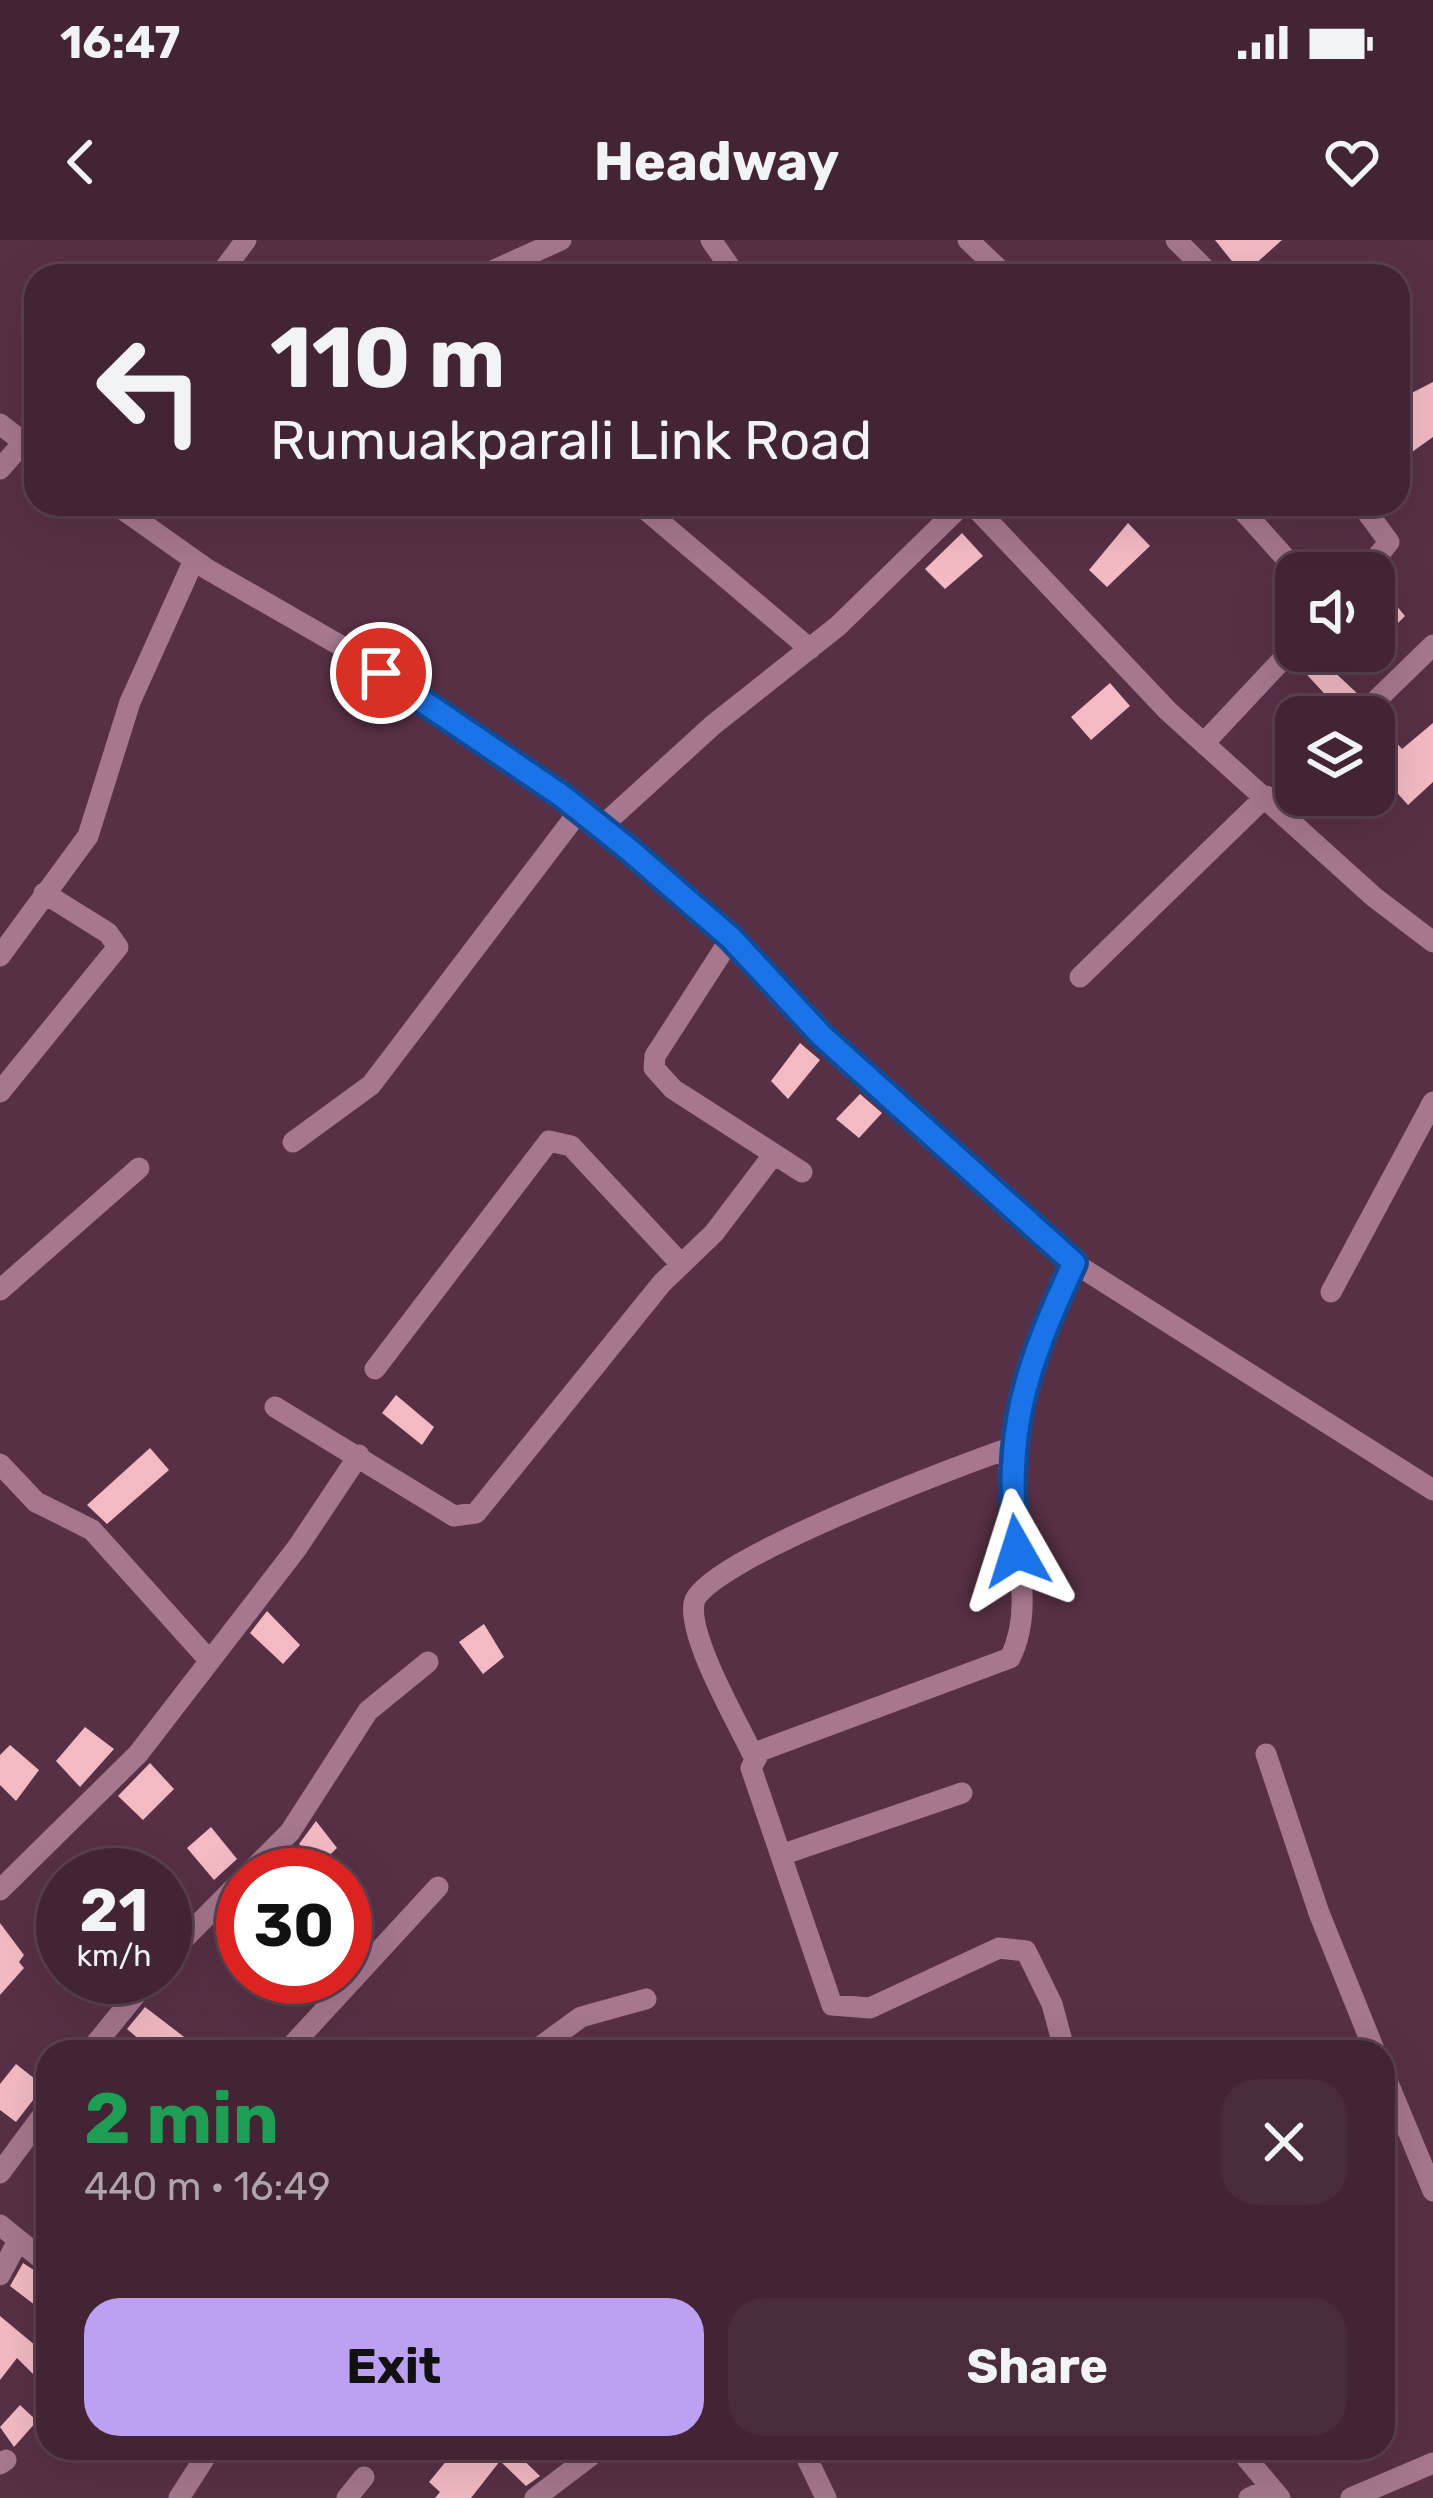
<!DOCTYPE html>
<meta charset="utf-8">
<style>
:root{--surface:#422434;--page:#492c3c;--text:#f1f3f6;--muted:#aea4ac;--line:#5a414f;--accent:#bca0f2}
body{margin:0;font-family:Rubik,sans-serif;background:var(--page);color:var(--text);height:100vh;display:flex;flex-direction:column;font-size:45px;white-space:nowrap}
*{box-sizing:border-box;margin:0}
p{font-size:39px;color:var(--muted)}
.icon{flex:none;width:66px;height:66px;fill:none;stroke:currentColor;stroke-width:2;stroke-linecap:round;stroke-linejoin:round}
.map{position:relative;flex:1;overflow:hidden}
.panel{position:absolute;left:36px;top:1800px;width:1359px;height:420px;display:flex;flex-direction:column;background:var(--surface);border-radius:36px;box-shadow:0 12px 48px #0002,0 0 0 3px var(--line)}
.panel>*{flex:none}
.banner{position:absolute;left:24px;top:24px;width:1386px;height:252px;border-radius:36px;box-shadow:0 12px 48px #0002,0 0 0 3px var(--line);background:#422434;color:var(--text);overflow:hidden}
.fabs{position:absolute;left:1275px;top:312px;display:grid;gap:24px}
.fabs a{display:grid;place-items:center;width:120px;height:120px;border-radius:24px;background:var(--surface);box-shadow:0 12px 48px #0002,0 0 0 3px var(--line);font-size:60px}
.speed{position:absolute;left:36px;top:1608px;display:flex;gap:24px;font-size:60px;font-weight:700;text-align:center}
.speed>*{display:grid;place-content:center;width:156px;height:156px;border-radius:50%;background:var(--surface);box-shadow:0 12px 48px #0002,0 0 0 3px var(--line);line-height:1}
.speed small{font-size:30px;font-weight:400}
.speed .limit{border:18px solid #d22;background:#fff;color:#111}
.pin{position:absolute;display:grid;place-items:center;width:102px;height:102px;color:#fff;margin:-51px;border:6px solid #fff;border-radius:50%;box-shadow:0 3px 12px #0007}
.me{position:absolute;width:132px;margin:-66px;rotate:354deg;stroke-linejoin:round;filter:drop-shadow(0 0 9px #0008)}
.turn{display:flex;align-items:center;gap:42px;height:252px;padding:0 48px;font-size:54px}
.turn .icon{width:156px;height:156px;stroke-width:2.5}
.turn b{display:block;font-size:84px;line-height:102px}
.round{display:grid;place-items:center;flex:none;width:126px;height:126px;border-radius:36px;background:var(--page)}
.head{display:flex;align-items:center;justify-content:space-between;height:204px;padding:0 48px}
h1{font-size:72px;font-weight:700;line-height:90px;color:#1e9e55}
.action{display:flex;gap:24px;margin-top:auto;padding:24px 48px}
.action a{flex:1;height:138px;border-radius:36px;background:var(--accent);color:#111;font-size:48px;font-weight:700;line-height:138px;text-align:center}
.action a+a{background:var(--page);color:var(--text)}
.status{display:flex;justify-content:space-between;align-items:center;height:84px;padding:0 60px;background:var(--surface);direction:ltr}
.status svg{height:33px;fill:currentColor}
header{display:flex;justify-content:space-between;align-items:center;height:156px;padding:0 48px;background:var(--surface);font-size:54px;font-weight:700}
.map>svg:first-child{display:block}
</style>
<div class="status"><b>16:47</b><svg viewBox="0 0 49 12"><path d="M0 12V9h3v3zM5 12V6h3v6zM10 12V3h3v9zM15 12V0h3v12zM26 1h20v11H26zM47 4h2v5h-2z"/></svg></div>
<header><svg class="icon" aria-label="back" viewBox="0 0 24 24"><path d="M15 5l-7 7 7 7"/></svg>Headway<svg class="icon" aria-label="heart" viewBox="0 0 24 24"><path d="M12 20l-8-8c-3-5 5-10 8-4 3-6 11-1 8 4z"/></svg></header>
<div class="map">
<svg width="1433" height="2258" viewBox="0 0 1433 2258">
<rect width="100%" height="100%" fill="#583046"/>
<path fill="#f3bac4" d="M 1215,0 L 1282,0 L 1243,35 Z
M 1433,142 L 1433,197 L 1398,222 L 1398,160 Z
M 1128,283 L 1150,306 L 1107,347 L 1089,330 Z
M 962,293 L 983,316 L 945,349 L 925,329 Z
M 1376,341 L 1405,376 L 1388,393 L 1374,392 Z
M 1312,411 L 1360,456 L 1344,475 L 1298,425 Z
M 1110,443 L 1130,466 L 1091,500 L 1071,477 Z
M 1433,483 L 1433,542 L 1408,565 L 1374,527 L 1374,502 L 1386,491 L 1402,509 Z
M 800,803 L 820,820 L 788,859 L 771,841 Z
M 860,854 L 882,873 L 859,898 L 836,879 Z
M 396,1155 L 434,1187 L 422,1205 L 382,1173 Z
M 150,1208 L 169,1230 L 107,1284 L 87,1265 Z
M 267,1371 L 300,1405 L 283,1424 L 250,1393 Z
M 484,1384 L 504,1417 L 483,1434 L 459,1402 Z
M 85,1487 L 114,1509 L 80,1547 L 56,1521 Z
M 10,1505 L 39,1530 L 16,1561 L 0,1545 L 0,1515 Z
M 150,1523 L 174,1549 L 143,1580 L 118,1556 Z
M 316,1581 L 337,1608 L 317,1627 L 299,1604 Z
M 211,1587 L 237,1619 L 214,1640 L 187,1608 Z
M 0,1683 L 24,1715 L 19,1722 L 24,1728 L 0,1755 Z
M 145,1767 L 192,1803 L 186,1812 L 154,1812 L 127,1789 Z
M 16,1824 L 44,1846 L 16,1882 L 0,1870 L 0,1844 Z
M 23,2023 L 48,2039 L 48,2075 L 10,2046 Z
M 0,2076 L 48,2116 L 48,2149 L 17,2118 L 0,2140 Z
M 20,2165 L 37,2181 L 14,2207 L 0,2187 Z
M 457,2208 L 511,2208 L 540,2236 L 526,2246 L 500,2221 L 471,2258 L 435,2258 L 440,2252 L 429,2242 Z"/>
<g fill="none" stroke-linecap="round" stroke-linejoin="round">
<path stroke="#a6778f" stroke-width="21" d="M 711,0 L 736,36
M 968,0 L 1006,36
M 1176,0 L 1212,36
M 219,36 L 246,0
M 481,36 L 561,0
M 0,184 L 36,212
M 0,229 L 23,203
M 115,264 L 207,329 L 343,407 L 562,556 L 731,698 L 822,796 L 1074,1023 L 1433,1250
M 639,264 L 810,409
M 972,264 L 1168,471 L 1374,657 L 1433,702
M 1237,264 L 1299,333
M 1361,264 L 1389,302 L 1364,333
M 1359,477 L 1433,405
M 1205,502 L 1296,405
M 1272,562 L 1296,539
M 601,587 L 713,485 L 838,386 L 963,264
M 731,698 L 655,816 L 654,828 L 673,849 L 802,932
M 0,716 L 88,596 L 130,462 L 194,320
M 1080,737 L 1266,556
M 0,852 L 118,707 L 108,693 L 44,653
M 293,902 L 371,845 L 580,570
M 0,1050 L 139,928
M 1331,1052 L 1433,862
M 375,1129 L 549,901 L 571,906 L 680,1023
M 275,1167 L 454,1276 L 476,1273 L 662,1043 L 714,993 L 774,914
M 0,1224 L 36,1262 L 92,1290 L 209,1420
M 1266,1514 L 1319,1673 L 1375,1812
M 754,1517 C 738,1483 688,1398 694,1363 C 701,1322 965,1223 1013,1207
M 781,1615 L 962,1553
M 247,1635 L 290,1592 L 368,1471 L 428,1422
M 0,1650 L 138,1514 L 297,1308 L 359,1215
M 165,1718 L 243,1639
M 89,1812 L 150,1737
M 286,1812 L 438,1647
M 533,1812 L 581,1777 L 646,1759
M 1065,1812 L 1052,1764 L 1026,1711 L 999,1708 L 870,1768 L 832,1765 L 751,1528 L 760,1511 L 1010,1418 C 1038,1363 1009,1297 1009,1236 C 1009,1161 1044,1090 1074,1023
M 1383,1831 L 1433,1951
M 0,1933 L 48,1868
M 0,1985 L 48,2024
M 0,2035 L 18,2001
M 802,2208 L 826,2258
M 1238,2208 L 1280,2258
M 0,2224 L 6,2220
M 179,2258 L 211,2208
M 347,2258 L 364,2237
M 535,2258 L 601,2208
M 1249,2258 L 1271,2248
M 1351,2258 L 1433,2223"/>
</g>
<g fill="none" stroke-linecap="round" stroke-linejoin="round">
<defs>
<path id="route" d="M 381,433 L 562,556 L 627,608 L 731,698 L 822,796 L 1074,1023 C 1024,1132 1004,1190 1017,1311"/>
</defs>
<use href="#route" stroke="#114b97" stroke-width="30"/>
<use href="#route" stroke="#1a73e8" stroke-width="21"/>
</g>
</svg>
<div class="fabs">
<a><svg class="icon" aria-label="sound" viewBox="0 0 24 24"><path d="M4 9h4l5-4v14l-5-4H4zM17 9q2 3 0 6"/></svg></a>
<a><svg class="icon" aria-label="layers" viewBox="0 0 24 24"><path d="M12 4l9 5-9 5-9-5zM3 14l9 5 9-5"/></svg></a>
</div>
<div class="speed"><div>21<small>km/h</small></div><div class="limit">30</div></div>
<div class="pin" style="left:381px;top:433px;background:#d93025"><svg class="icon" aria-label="arrive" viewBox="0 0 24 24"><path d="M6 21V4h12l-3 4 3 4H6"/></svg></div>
<svg class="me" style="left:1017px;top:1311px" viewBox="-20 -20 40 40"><path d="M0-17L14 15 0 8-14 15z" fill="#1a73e8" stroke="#fff" stroke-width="4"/></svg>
<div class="banner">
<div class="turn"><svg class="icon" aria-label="left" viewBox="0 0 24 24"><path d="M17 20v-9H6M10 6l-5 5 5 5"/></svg><div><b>110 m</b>Rumuakparali Link Road</div></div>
</div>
<section class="panel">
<div class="head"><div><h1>2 min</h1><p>440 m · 16:49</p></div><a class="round"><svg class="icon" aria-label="close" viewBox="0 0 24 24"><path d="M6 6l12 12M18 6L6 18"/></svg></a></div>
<div class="action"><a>Exit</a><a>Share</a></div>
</section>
</div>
